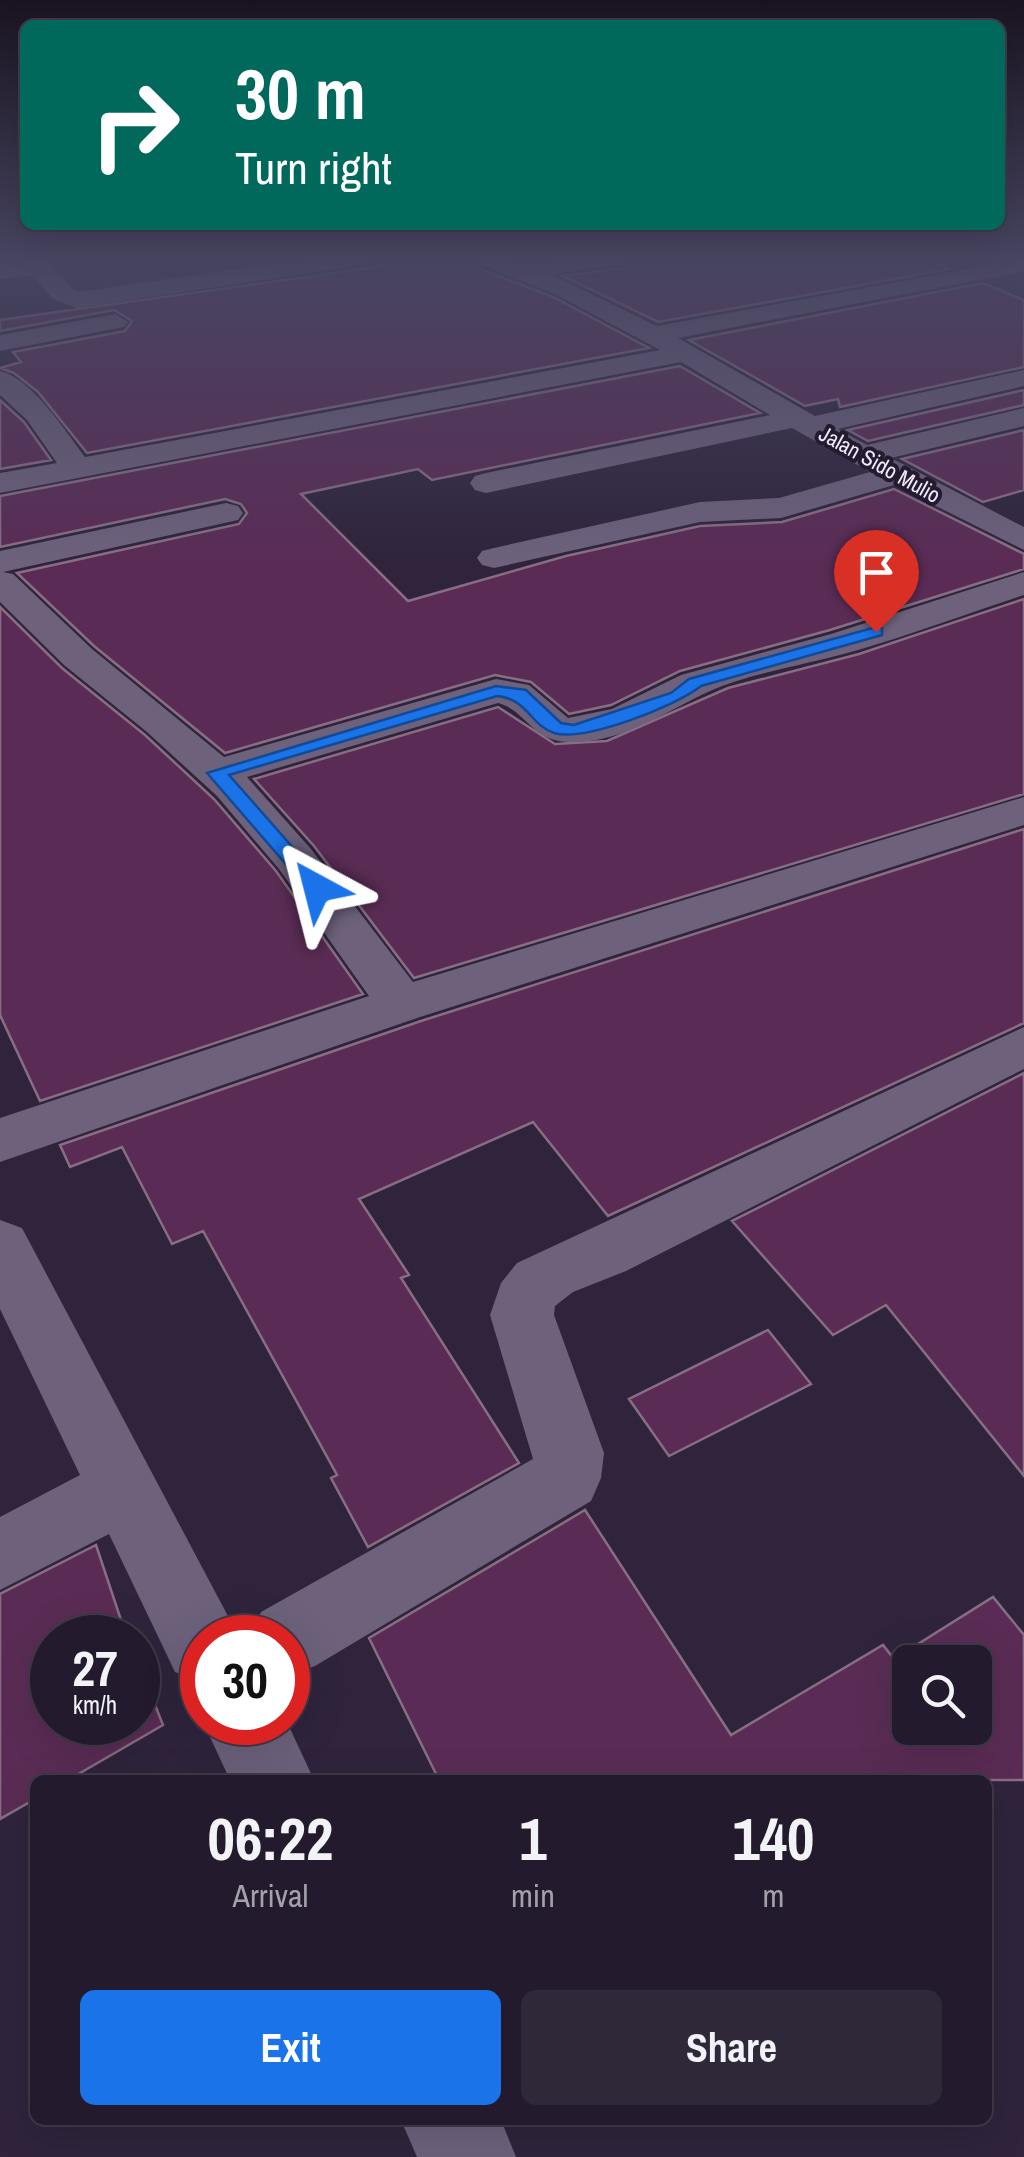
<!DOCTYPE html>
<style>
:root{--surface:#231b2d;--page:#2f2839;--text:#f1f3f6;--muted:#a3a1aa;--line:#403949;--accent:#1a73e8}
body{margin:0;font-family:"Archivo Narrow",sans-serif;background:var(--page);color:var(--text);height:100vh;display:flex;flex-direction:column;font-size:38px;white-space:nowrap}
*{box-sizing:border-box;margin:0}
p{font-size:32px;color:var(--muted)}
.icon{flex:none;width:55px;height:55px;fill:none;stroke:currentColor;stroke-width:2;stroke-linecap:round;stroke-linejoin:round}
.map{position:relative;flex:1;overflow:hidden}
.details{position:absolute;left:30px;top:1775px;width:962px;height:350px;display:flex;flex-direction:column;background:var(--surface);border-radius:15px;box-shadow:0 10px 40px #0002,0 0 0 2px var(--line)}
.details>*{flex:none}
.top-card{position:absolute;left:20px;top:20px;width:985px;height:210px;border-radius:15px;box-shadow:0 10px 40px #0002,0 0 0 2px var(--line);background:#00695c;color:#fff;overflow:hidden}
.tools{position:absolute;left:892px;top:1645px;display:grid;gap:20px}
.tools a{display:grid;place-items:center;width:100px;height:100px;border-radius:15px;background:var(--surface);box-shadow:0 10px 40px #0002,0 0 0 2px var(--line);font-size:50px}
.speed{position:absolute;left:30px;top:1615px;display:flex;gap:20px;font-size:50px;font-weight:700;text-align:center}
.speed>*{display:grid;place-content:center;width:130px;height:130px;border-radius:50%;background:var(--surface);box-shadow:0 10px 40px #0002,0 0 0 2px var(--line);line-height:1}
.speed small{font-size:25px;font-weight:400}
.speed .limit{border:15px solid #d22;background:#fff;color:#111}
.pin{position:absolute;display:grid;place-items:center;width:85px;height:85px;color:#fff;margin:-102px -42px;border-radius:50% 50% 50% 0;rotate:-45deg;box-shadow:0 0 10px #0007}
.pin .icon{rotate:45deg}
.me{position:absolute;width:110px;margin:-55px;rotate:322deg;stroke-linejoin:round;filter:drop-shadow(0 0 8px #0008)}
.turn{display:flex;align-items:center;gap:35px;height:210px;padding:0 50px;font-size:45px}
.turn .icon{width:130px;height:130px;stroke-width:2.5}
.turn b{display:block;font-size:70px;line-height:85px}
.eta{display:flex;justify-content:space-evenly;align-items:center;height:170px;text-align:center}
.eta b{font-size:60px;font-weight:700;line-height:70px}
.action{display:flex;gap:20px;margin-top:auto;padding:20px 50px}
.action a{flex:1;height:115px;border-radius:15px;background:var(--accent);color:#fff;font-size:40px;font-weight:700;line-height:115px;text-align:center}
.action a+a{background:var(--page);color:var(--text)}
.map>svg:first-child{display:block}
</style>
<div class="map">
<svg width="1024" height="2157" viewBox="0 0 1024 2157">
<rect width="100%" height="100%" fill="#2f243c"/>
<path fill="#5a2c55" stroke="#876e83" stroke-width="2.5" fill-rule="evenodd" d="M 413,257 L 467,257 L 473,266 L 553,297 L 649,348 L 87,453 L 38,392 L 14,373 L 0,368 L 21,362 L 13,352 L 125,331 L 132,321 L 114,310 L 0,331 L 0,320 L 369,268 Z
M 641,257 L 921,257 L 950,269 L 658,322 L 563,276 L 627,268 Z
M 983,283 L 1024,300 L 1024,367 L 840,407 L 838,399 L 805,406 L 689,340 Z
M 680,366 L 760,413 L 432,480 L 418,469 L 301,494 L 408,601 L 566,556 L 700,526 L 782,522 L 894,489 L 1024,554 L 1024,569 L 830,630 L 680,671 L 611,705 L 569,714 L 531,682 L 495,675 L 225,753 L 94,646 L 17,573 L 239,524 L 247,513 L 241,504 L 225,499 L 0,547 L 0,496 Z
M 1024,390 L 1024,405 L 868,441 L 848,430 Z
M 0,400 L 24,422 L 51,460 L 0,469 Z
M 1024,430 L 1024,490 L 983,502 L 902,459 Z
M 1024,599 L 1024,794 L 414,978 L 314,846 L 254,779 L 498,707 L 555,744 L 607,741 L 728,688 L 859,654 Z
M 0,607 L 62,668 L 145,735 L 214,799 L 276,871 L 363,994 L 40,1101 L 0,1015 Z
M 1024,829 L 1024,1023 L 608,1216 L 533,1122 L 359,1199 L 409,1275 L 401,1278 L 519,1463 L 368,1547 L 331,1478 L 337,1475 L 203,1231 L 172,1244 L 122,1147 L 70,1167 L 60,1145 L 421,1021 Z
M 1024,1073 L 1024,1476 L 886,1305 L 833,1335 L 732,1221 Z
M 768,1330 L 811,1384 L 669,1456 L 629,1399 Z
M 585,1510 L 731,1735 L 883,1645 L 894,1659 L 993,1597 L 1024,1635 L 1024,1780 L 439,1780 L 369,1638 ZM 910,1662 L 975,1662 L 975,1728 L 910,1728 Z
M 96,1545 L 127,1638 L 52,1638 L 52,1722 L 138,1722 L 138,1662 L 163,1725 L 68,1780 L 35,1780 L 35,1799 L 0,1819 L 0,1594 Z"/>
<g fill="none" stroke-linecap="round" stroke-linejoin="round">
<path fill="#6d617c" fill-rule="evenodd" d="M 322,257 L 380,257 L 368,264 L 77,308 L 53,299 L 33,275 L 0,279 L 0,265 C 12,263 30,258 42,261 C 57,264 64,286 79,292 Z
M 471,257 L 503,257 L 524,264 L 575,257 L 638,257 L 627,264 L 550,274 L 657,326 L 1024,259 L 1024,271 L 1019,272 L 678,338 L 815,416 L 1024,370 L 1024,386 L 838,429 L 867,445 L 1024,408 L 1024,426 L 891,458 L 1024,527 L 1024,550 L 894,485 L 781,518 L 700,522 L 494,568 L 482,565 L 477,558 L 482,551 L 494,548 L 700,502 L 779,498 L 870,472 L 792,428 L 486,493 L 475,490 L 470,483 L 475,476 L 486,473 L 770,415 L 681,362 L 0,493 L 0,473 L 57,463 L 27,420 L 0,395 L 0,371 C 32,378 66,432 85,457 L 660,350 L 555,294 L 474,262 Z
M 115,314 L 128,322 L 124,327 L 0,351 L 0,335 Z
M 226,503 L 238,506 L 243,513 L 238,520 L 3,572 L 13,574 L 92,649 L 224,757 L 496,679 L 529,685 L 568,718 L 612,709 L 681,675 L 831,634 L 1024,572 L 1024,595 C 969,613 913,634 858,650 C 811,664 754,672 710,691 C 666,711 621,744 569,742 C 531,741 526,710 498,703 L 247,777 L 311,849 L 413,982 L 1024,797 L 1024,825 L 420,1017 L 0,1162 L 0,1118 L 369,996 L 279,869 L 217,796 L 147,732 L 64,665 L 0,602 L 0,551 Z
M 1024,1027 L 1024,1069 L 626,1271 L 573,1292 L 555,1306 L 554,1315 L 604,1453 L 601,1478 L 591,1501 L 315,1666 L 288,1677 L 288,1638 L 250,1638 L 261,1612 L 533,1459 L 490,1315 L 501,1283 L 517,1263 Z
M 0,1220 L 22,1228 L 229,1618 L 237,1638 L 202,1638 L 202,1683 L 175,1672 L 109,1534 L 0,1590 L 0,1517 L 80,1475 L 0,1309 Z
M 203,1722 L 287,1722 L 314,1780 L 230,1780 Z
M 401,2120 L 501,2120 L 516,2157 L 417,2157 Z"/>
</g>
<linearGradient id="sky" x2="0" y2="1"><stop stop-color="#1a1421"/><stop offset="0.46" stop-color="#474561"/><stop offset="1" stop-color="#474561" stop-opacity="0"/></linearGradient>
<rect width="1024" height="559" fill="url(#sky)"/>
<path fill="#1a73e8" stroke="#114b97" stroke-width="2.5" d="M 876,627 L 882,628 L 882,635 L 701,686 C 676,706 585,742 554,733 C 530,725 528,699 497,696 L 229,775 L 324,883 L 327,888 L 317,894 L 310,892 L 207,773 L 496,686 L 526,690 L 561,723 L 574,725 L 671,693 L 689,679 Z"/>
<g text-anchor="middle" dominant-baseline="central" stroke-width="8" stroke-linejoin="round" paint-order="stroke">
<g font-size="22" fill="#f0e9f9" stroke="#251b31">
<text transform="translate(880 464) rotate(29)">Jalan Sido Mulio</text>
</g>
</g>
</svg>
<div class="tools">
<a><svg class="icon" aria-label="search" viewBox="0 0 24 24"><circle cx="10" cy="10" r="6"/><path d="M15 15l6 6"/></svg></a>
</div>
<div class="speed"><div>27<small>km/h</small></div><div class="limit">30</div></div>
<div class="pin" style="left:876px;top:632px;background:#d93025"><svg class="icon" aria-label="arrive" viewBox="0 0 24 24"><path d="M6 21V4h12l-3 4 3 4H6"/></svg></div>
<svg class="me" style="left:317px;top:888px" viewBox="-20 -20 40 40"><path d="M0-17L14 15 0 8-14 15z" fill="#1a73e8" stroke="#fff" stroke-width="4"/></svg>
<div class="top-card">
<div class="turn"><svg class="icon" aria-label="right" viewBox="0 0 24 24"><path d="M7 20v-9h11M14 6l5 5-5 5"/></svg><div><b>30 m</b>Turn right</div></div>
</div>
<section class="details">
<div class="eta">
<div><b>06:22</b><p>Arrival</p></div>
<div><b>1</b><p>min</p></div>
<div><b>140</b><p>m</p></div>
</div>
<div class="action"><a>Exit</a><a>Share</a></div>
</section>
</div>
